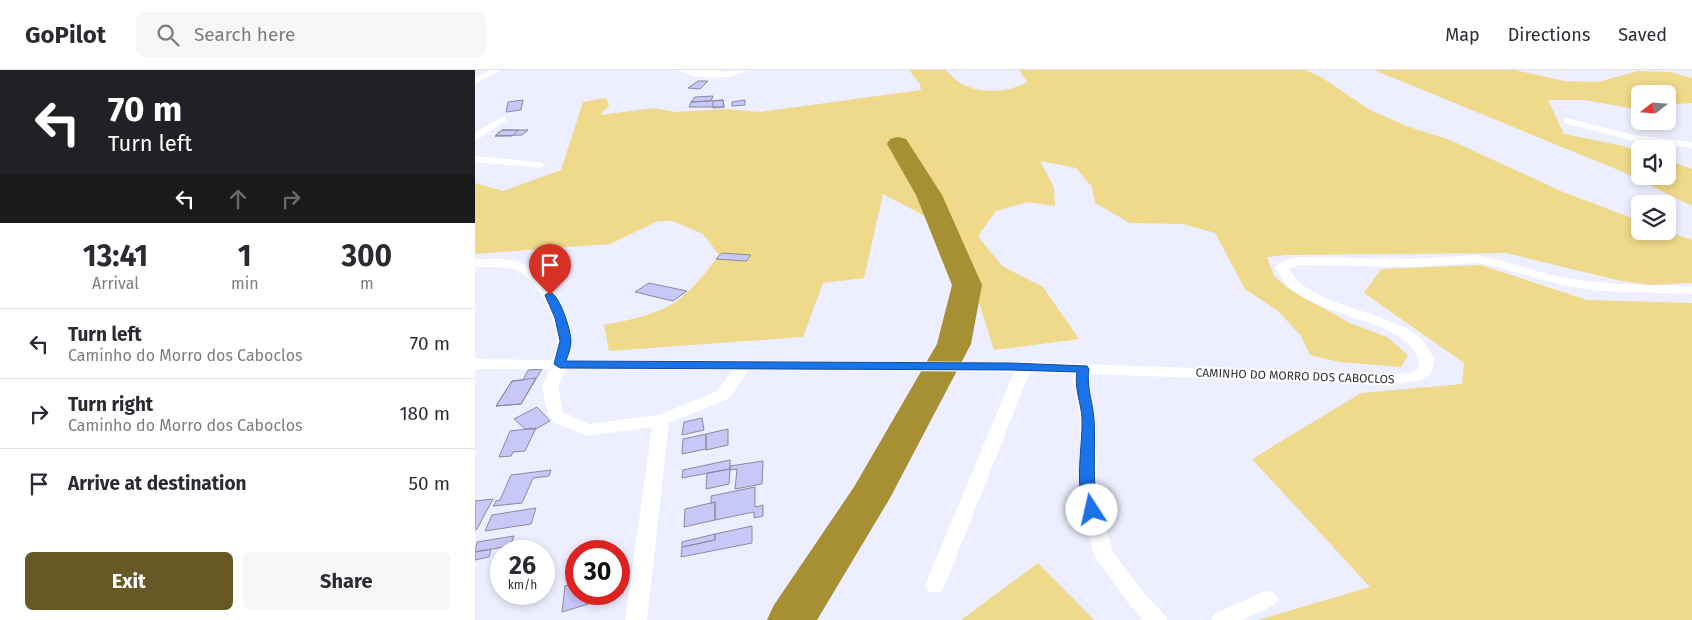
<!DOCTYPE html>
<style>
:root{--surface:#fff;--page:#f7f7f7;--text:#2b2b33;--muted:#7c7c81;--line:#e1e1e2;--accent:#675926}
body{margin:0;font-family:"Fira Sans",sans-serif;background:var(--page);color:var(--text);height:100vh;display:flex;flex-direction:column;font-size:19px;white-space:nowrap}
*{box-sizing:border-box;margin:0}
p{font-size:16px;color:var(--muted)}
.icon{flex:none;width:28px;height:28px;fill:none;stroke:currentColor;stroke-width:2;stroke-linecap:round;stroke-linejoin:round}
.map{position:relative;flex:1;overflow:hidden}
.panel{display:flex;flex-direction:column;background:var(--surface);width:475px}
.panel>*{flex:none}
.banner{background:#202124;color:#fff;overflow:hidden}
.needle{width:32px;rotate:253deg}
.buttons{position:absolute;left:1156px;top:15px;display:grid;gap:10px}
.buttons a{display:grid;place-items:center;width:45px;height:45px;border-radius:8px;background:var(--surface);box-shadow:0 2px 8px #0003;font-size:25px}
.speed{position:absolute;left:15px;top:470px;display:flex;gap:10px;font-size:25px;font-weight:700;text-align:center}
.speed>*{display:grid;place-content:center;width:65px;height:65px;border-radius:50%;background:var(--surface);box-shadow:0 2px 8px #0003;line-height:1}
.speed small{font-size:12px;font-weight:400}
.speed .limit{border:8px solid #d22;background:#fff;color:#111}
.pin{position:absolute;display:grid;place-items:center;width:42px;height:42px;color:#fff;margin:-51px -21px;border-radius:50% 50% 50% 0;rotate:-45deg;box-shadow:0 0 5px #0007}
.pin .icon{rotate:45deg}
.me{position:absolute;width:55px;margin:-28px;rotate:350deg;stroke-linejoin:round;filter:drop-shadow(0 0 4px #0008)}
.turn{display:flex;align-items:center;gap:18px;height:105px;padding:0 25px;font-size:22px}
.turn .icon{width:65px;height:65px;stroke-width:2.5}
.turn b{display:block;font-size:35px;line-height:42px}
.lanes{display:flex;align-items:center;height:48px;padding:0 25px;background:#0003;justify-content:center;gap:25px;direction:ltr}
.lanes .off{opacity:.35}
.eta{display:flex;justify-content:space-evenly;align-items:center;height:85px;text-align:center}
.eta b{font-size:30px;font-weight:700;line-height:35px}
.button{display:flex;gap:10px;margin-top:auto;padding:10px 25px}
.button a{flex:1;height:58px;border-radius:8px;background:var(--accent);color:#fff;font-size:20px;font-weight:700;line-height:58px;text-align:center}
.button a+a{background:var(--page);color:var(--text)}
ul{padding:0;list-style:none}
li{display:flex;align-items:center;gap:15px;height:70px;padding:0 25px;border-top:1px solid var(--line)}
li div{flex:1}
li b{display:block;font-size:19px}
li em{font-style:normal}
header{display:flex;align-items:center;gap:30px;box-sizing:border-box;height:70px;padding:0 25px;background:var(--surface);border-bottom:1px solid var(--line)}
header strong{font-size:24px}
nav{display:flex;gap:28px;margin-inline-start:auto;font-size:18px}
.search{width:350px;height:45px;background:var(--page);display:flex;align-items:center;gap:12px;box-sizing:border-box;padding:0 18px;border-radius:8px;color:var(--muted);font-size:19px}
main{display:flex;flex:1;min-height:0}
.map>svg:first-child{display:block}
</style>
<header>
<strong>GoPilot</strong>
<div class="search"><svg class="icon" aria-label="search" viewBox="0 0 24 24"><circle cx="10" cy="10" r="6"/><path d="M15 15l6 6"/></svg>Search here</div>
<nav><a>Map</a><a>Directions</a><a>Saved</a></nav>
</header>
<main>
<section class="panel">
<div class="banner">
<div class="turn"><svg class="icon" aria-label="left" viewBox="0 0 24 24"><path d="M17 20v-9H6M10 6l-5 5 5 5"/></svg><div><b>70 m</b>Turn left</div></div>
<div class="lanes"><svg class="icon" aria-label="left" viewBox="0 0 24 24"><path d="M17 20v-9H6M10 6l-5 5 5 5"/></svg><svg class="icon off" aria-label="ahead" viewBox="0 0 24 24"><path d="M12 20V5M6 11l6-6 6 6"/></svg><svg class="icon off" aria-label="right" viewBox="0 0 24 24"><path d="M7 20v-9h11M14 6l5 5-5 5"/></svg></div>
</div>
<div class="eta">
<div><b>13:41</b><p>Arrival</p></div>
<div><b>1</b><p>min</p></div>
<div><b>300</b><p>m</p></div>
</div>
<ul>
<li><svg class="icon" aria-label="left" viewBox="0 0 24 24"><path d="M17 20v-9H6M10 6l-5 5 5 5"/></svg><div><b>Turn left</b><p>Caminho do Morro dos Caboclos</p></div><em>70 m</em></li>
<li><svg class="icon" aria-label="right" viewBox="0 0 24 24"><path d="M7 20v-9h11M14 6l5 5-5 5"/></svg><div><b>Turn right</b><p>Caminho do Morro dos Caboclos</p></div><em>180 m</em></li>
<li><svg class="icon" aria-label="arrive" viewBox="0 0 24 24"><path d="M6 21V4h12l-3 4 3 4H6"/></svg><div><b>Arrive at destination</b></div><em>50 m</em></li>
</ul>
<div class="button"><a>Exit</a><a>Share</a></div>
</section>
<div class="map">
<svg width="1217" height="550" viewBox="0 0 1217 550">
<rect width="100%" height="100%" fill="#edeeff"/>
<path fill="#efd98a" d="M 434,0 L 471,0 C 489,25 528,26 552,12 L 544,0 L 831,0 L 846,7 L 895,40 L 934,57 L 975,70 L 1088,122 L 1165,151 L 1165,161 L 1191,161 L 1217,170 L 1217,213 L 1175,215 L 1142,210 L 1031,183 L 811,185 L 792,187 L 799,206 L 814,219 L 875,253 L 912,267 L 933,285 L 926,297 L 864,292 L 835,285 L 826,266 L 803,241 L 770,219 L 740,163 L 708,154 L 655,153 L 620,133 L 617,117 L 601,98 L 565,91 L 579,117 L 580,136 L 553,132 L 521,141 L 503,166 L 527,196 L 568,217 L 604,269 L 519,280 L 482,163 L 408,124 L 389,208 L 348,213 L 328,267 L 134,281 L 129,255 C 151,251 184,244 202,231 C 219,218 232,201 244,185 L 228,164 L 198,151 L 183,151 L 135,174 L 0,184 L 0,113 L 28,121 L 86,100 L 108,32 L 131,28 L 134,36 L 125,45 L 179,38 L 201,42 L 249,39 L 286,42 L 446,20 L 445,14 Z
M 899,0 L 1040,0 L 1089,11 L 1123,12 L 1163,1 L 1195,2 L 1217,8 L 1217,33 L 1193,35 L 1192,24 L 1165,24 L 1165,39 L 1159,39 L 1110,30 L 1073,30 L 1089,64 L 1148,76 L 1165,81 L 1165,106 L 1192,106 L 1193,90 L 1217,99 L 1217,136 L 1148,102 Z
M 1006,195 L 1112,230 L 1217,233 L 1217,550 L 783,550 L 895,517 L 777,389 L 886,323 L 987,314 L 989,293 L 889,223 L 906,199 Z
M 563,493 L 619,550 L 486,550 Z"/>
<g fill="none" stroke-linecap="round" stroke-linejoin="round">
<path fill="#a78f34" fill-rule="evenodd" d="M 423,67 L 431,69 L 467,125 L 507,215 L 496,274 L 415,428 L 342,550 L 292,550 L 299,535 L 379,417 L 462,274 L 477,215 L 441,125 L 412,74 L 415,69 Z"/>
</g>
<path fill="#c7c8f8" stroke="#8a8b9e" d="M 223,11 L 233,11 L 225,19 L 213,18 Z
M 238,26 L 236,31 L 216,32 L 220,27 Z
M 48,30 L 46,40 L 31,42 L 33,32 Z
M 248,30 L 249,37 L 238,38 L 238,31 Z
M 248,30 L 249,37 L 214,37 L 216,32 Z
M 270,30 L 270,35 L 257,36 L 257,32 Z
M 27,60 L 44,60 L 37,66 L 20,66 Z
M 27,60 L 53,60 L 47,65 L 20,66 Z
M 247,183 L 276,185 L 271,191 L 241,189 Z
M 174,213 L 212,221 L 198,231 L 160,222 Z
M 67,299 L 46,334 L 21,336 L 37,311 L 48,310 L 53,300 Z
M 61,308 L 46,334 L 21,336 L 37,311 Z
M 62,337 L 75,351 L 61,359 L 50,359 L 39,349 Z
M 227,348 L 229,360 L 207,365 L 209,352 Z
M 61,358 L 50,381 L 38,382 L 36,386 L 24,387 L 35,361 Z
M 253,359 L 253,375 L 231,380 L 231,364 Z
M 231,364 L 231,379 L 207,384 L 208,369 Z
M 255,390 L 255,399 L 207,408 L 208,400 Z
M 288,391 L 287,414 L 260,419 L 262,399 L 255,400 L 255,396 Z
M 255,399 L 254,414 L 231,419 L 232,403 Z
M 76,400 L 74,406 L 58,408 L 47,433 L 18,436 L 21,431 L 25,430 L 36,405 Z
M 280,417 L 280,437 L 288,435 L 288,446 L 279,448 L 279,442 L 240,450 L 240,432 L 236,433 L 236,426 Z
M 18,429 L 2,459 L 0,460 L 0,431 Z
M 240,432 L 240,450 L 209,457 L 210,439 Z
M 61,438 L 56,454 L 10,461 L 17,445 Z
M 277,456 L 277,473 L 206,487 L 207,477 L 240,470 L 240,464 Z
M 240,464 L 240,470 L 207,477 L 207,472 Z
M 39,466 L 35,476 L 0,482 L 2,472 Z
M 16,479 L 14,487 L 0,490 L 0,482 Z
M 144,496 L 146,496 L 148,523 L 120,532 L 121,524 L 144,524 Z
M 101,513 L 101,524 L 121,524 L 120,532 L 87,542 L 90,516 Z"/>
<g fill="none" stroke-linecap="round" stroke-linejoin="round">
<path fill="#fff" fill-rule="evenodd" d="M 15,0 L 26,0 L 0,14 L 0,8 Z
M 203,0 L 248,0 L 245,2 L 272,0 C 259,10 216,10 203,0 Z
M 28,46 L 31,47 L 31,51 L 0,71 L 0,63 Z
M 1092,48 L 1159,65 L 1217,72 L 1217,78 L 1159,71 L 1089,53 L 1089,49 Z
M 0,86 L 65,92 L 70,95 L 65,98 L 0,92 Z
M 1001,185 C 1031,190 1060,202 1090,208 C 1132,215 1175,215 1217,216 L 1217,224 L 1125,221 L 1087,215 L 1022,197 L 1001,193 L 939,197 L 824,195 L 814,199 C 833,236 909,240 942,265 C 949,271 955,282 960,290 L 956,304 L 945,310 L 917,315 L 615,304 L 614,311 L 621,347 L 622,424 L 638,482 L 668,522 L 689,544 L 692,550 L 668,550 L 654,534 L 619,485 L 604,424 L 605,347 L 598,311 L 599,304 L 555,302 L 470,515 L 467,521 L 460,523 L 453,521 L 450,515 L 539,302 L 274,300 L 254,329 L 194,353 L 172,550 L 150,550 L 177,357 L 113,366 L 80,353 L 73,345 L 67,317 L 75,299 L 0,299 L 0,289 L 78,290 C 80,284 83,277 82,270 C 82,248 62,207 39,199 C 28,196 12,198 0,197 L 0,189 C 14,190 33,187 46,193 C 72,203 97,243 97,271 C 98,277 95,284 94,290 L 549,292 L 917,305 L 935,303 L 943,299 L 944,290 C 941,284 937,276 931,271 C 892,241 824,246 800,198 C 806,190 814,189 824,187 L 939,189 ZM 91,299 L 258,300 L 242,321 L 184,345 L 114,354 L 88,342 L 83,317 Z
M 792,520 L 799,523 L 803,529 L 799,535 L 768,550 L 736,550 L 739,544 Z"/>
</g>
<path fill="#1a73e8" stroke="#114b97" d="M 75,222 C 85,225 96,261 96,271 C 96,278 93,285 91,291 L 536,293 L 612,296 L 614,299 C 611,317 618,332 619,349 C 621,379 616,411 624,440 L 622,444 L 617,445 L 612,444 C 598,419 608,376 607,348 C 606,332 599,318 602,302 L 536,300 L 85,298 L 79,294 L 85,271 L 80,248 L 70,225 Z"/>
<g text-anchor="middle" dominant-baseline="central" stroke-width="4" stroke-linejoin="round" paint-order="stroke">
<g font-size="12" fill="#303139" stroke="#fff">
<text transform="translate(820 306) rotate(2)">CAMINHO DO MORRO DOS CABOCLOS</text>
</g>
</g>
</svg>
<div class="buttons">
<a><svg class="needle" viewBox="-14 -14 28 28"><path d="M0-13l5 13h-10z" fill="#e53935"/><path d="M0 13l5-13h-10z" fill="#7c7c81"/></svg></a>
<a><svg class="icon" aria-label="sound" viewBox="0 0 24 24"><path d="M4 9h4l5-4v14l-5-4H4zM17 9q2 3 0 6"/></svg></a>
<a><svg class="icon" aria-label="layers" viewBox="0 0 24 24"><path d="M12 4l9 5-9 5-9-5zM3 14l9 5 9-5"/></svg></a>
</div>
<div class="speed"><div>26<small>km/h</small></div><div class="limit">30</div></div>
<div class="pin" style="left:75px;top:225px;background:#d93025"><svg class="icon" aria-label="arrive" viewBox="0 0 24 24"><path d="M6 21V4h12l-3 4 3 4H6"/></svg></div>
<svg class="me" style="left:617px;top:440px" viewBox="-20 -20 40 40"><circle r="19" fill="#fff"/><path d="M0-13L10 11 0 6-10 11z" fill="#1a73e8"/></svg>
</div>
</main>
